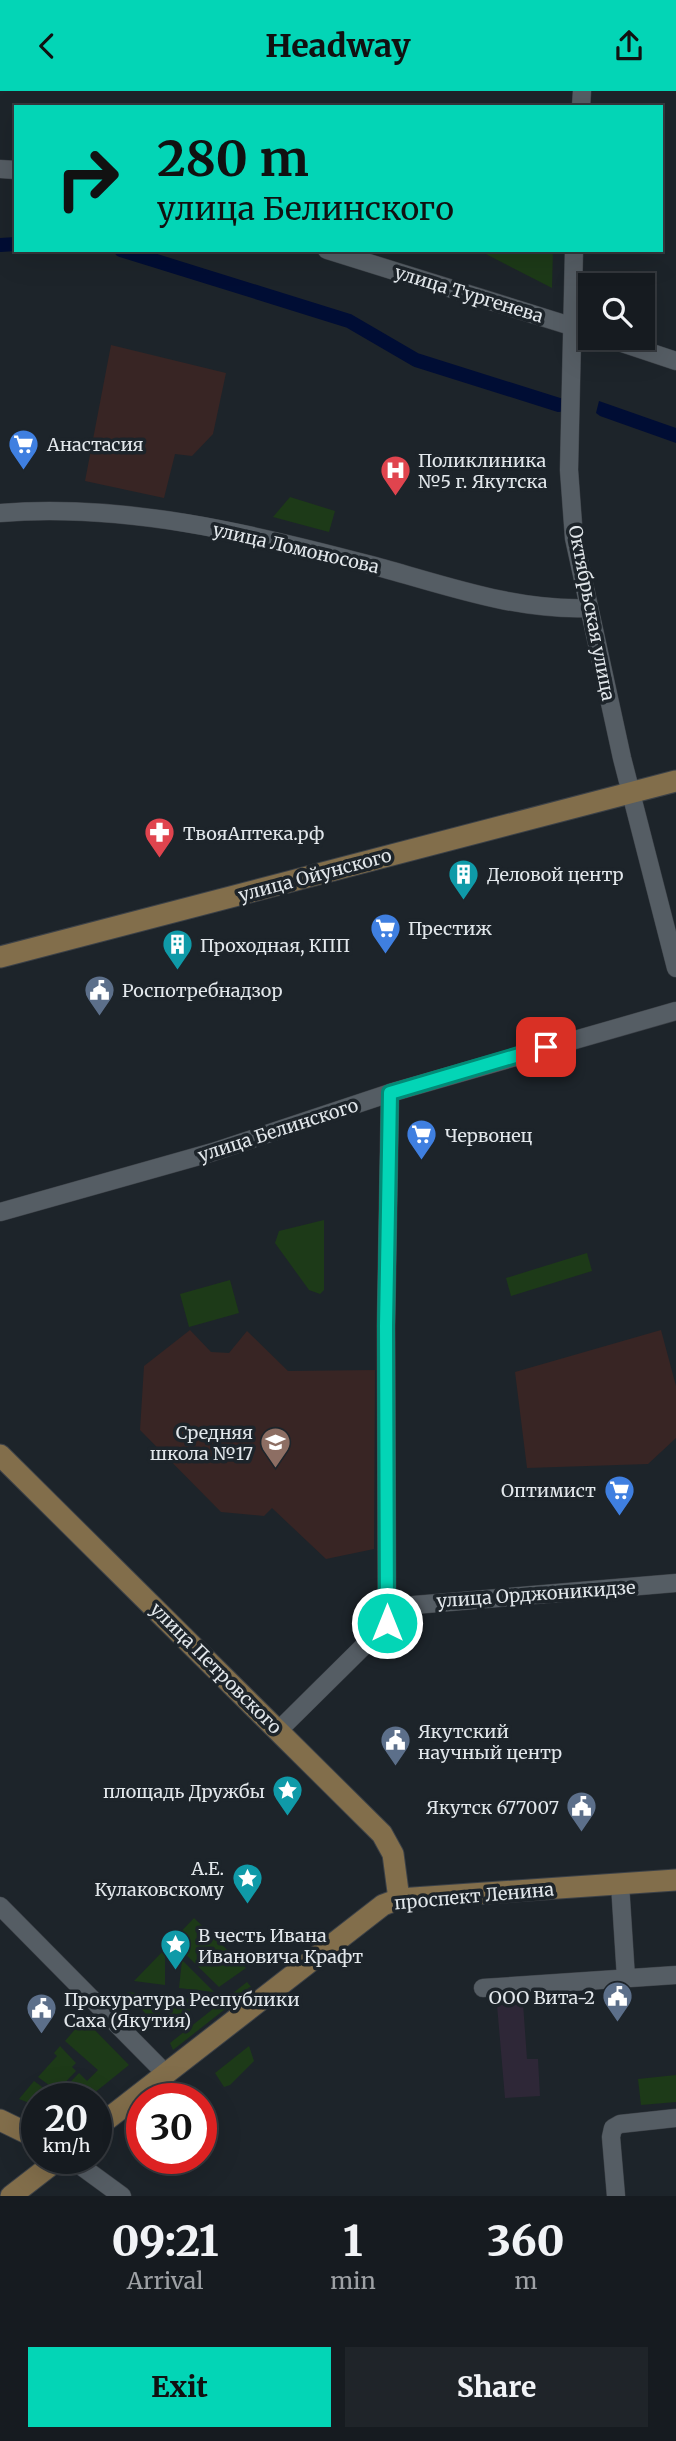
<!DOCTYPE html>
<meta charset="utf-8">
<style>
:root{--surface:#161b20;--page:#1f2429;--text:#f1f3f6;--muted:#9ea1a5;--line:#35393e;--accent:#03d5b6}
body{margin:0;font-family:Merriweather,serif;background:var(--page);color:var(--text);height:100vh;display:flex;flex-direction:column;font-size:26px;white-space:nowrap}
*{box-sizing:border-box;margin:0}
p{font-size:23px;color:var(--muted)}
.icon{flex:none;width:38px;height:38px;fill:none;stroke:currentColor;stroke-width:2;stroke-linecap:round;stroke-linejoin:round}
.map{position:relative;height:2105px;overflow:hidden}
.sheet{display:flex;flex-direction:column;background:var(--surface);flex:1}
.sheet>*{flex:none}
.top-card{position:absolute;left:14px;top:14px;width:649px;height:147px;border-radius:0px;box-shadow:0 7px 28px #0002,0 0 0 2px var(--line);background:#03d5b6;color:#111;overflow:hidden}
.buttons{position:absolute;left:578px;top:182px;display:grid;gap:14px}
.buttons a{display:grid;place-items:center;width:77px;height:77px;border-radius:0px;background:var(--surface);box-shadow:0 7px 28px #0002,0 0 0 2px var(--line);font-size:35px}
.speed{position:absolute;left:21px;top:1992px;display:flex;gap:14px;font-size:35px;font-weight:700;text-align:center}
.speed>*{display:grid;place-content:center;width:91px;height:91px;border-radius:50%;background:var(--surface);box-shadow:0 7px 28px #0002,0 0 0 2px var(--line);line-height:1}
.speed small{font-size:18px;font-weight:400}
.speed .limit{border:10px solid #d22;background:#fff;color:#111}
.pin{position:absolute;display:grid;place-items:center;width:60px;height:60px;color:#fff;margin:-30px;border-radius:14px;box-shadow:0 4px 10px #0006}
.me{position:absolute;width:77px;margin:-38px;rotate:0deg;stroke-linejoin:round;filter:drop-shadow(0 0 5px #0008)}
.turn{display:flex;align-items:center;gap:24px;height:147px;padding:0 28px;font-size:32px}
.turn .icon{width:91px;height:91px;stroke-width:2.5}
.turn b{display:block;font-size:49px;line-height:60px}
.eta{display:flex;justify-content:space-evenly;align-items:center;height:119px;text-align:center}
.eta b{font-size:42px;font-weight:800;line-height:49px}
.primary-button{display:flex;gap:14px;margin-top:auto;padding:14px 28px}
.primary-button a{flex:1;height:80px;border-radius:0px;background:var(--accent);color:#111;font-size:28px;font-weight:800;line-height:80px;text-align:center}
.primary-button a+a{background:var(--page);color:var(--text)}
header{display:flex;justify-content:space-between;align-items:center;height:91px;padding:0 28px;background:var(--accent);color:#111;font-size:32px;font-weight:800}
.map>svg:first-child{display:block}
</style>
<header><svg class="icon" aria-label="back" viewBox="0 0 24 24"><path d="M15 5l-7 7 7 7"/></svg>Headway<svg class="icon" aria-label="share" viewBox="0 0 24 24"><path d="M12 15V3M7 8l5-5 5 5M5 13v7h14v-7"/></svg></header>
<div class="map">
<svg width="676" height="2105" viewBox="0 0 676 2105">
<rect width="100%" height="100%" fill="#1d242a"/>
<path fill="#2e2737" d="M 523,1912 L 527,1968 L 538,1968 L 540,2005 L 505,2007 L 497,1914 Z"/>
<path fill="#382524" d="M 111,254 L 226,282 L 213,343 L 192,365 L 175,363 L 164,407 L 85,390 Z
M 190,1239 L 211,1261 L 229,1262 L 247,1240 L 288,1280 L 375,1279 L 374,1458 L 326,1468 L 272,1417 L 264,1425 L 221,1421 L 140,1339 L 144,1275 Z
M 661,1239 L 676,1295 L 676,1347 L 648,1373 L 527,1377 L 515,1281 Z"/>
<path fill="#1d3a18" d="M 478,159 L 553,159 L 552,197 Z
M 290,406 L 335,420 L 329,441 L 273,426 Z
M 324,1129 L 324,1199 L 320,1203 L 309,1199 L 275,1152 L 279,1140 Z
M 587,1162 L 592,1180 L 511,1205 L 506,1187 Z
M 230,1189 L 239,1222 L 189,1236 L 180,1203 Z
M 194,1827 L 246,1877 L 219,1896 L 172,1850 Z
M 165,1858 L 165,1894 L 134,1890 Z
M 182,1869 L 214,1901 L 179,1897 Z
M 247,1891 L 252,1897 L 173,1959 L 170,1952 Z
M 127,1901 L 162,1905 L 158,1937 Z
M 179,1907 L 197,1908 L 198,1913 L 165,1939 L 168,1917 Z
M 84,1928 L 129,1974 L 88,2007 L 37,2007 L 37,2015 L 19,2008 L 34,1990 L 56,2006 L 79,1982 L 87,1990 L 98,1979 L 65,1950 Z
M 60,1955 L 76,1972 L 72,1976 L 76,1980 L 57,2000 L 38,1986 L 57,1965 L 54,1962 Z
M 249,1955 L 254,1970 L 230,1994 L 224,1996 L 215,1982 Z
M 676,1984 L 676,2011 L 641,2014 L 638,1988 Z"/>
<path fill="#000d34" d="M 599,310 L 676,337 L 676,352 L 600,325 L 596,322 Z"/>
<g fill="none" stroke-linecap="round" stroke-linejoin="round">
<path stroke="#000d34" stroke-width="14" d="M 0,154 L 16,153
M 121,159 L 349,230 L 416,269 L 559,314"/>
<defs>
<path id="minor" d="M 581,16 L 582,0
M 0,78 L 16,79
M 327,159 L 590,241
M 574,159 L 569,379 L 574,447 L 622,667 L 676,877
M 607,247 L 676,270
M 0,422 C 125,412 250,442 371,474 C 442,493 514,520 588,517
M 0,1121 L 213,1061 L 390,1002 L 676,920
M 387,1532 L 386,1235 L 390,1002
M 278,1640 L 383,1536 L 414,1514 L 676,1492
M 620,1793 L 626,1887
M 0,1815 L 166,1983
M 483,1897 L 676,1884
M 70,2067 L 122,2105
M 616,2105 L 611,2046 L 613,2037 L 620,2033 L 676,2027"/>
<path id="major" d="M 0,866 L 676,690
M 0,1364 L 382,1743 L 393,1763 L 399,1808
M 0,2029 L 37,2047
M 96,2037 L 383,1814 L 399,1808 L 676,1789
M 11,2105 L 60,2067"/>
</defs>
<use href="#minor" stroke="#3c4147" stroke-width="19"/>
<use href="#major" stroke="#3c4147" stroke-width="23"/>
<use href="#minor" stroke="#555d64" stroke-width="18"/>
<use href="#major" stroke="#826e4b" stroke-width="21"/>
</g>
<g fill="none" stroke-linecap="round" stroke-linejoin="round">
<defs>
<path id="route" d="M 387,1532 L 386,1235 L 390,1002 L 546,956"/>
</defs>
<use href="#route" stroke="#028a76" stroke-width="18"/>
<use href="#route" stroke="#03d5b6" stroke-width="12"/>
</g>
<defs>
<symbol id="supermarket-pin" viewBox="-11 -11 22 30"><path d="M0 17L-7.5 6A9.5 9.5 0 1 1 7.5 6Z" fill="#3f7fe0" stroke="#1d242a"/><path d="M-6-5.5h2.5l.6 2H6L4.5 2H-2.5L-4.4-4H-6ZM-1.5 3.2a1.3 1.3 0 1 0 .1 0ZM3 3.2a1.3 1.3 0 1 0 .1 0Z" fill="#fff"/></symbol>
<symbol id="hospital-pin" viewBox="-11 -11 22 30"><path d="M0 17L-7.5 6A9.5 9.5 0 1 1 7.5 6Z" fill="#e0444e" stroke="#1d242a"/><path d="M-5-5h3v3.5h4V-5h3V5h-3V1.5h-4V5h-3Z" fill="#fff"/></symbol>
<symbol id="pharmacy-pin" viewBox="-11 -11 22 30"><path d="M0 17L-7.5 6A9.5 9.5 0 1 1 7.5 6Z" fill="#e0444e" stroke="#1d242a"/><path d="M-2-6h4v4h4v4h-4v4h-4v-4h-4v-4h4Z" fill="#fff"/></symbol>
<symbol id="building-pin" viewBox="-11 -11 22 30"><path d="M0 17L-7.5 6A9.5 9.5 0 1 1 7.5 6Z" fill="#0f9aa8" stroke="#1d242a"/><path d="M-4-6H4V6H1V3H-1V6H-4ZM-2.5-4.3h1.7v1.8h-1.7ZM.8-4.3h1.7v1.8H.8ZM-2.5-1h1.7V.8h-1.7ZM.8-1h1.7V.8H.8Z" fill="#fff"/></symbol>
<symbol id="civic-pin" viewBox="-11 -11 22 30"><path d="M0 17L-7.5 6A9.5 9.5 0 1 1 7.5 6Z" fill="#5c6f8a" stroke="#1d242a"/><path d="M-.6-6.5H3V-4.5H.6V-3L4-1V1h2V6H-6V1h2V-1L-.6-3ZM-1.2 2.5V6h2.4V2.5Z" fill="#fff"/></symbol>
<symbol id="school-pin" viewBox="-11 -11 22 30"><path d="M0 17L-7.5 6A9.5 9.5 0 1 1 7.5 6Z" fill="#8d6e63" stroke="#1d242a"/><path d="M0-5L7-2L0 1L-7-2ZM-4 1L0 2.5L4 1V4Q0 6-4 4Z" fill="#fff"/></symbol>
<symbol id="sight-pin" viewBox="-11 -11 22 30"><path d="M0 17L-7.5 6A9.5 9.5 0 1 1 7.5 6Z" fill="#0f9aa8" stroke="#1d242a"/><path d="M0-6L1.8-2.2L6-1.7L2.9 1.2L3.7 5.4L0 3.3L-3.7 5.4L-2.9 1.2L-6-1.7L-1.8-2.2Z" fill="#fff"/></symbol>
</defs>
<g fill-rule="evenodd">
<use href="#supermarket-pin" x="6" y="336" width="35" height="47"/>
<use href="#hospital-pin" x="378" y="362" width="35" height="47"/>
<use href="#pharmacy-pin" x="142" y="724" width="35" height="47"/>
<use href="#building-pin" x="446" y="766" width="35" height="47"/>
<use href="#supermarket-pin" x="368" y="820" width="35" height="47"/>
<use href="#building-pin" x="160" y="836" width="35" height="47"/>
<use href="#civic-pin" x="82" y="882" width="35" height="47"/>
<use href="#supermarket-pin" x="404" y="1026" width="35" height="47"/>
<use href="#school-pin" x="258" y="1334" width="35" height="47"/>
<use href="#supermarket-pin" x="602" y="1382" width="35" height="47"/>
<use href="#civic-pin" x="378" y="1632" width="35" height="47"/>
<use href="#sight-pin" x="270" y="1682" width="35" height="47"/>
<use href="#civic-pin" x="564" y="1698" width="35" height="47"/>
<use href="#sight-pin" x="230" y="1770" width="35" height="47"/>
<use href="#sight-pin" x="158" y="1836" width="35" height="47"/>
<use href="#civic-pin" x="600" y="1888" width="35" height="47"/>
<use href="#civic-pin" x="24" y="1900" width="35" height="47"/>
</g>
<g text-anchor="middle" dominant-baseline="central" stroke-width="7" stroke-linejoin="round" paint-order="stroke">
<g font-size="18" fill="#e2e7eb" stroke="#1d242a">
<text transform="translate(469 203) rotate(17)">улица Тургенева</text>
<text transform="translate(296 457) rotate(13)">улица Ломоносова</text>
<text transform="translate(592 522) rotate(79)">Октябрьская улица</text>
<text transform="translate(315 784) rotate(-15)">улица Ойунского</text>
<text transform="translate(278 1039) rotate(-18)">улица Белинского</text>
<text transform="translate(536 1503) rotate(-4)">улица Орджоникидзе</text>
<text transform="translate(216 1577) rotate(45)">улица Петровского</text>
<text transform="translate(474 1805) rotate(-5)">проспект Ленина</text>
</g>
<g font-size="18" fill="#e2e7eb" stroke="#1d242a" text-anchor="start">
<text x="47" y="353">Анастасия</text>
<text x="418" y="369">Поликлиника<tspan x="418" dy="21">№5 г. Якутска</tspan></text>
<text x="183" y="742">ТвояАптека.рф</text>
<text x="487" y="783">Деловой центр</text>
<text x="408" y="837">Престиж</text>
<text x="200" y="854">Проходная, КПП</text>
<text x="122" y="899">Роспотребнадзор</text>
<text x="445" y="1044">Червонец</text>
<text x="253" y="1341" text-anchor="end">Средняя<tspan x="253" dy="21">школа №17</tspan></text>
<text x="596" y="1399" text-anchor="end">Оптимист</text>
<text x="418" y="1640">Якутский<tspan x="418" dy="21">научный центр</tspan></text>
<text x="265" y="1700" text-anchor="end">площадь Дружбы</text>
<text x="559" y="1716" text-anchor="end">Якутск 677007</text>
<text x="224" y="1777" text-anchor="end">А.Е.<tspan x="224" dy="21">Кулаковскому</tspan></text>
<text x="198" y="1844">В честь Ивана<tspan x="198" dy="21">Ивановича Крафт</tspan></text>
<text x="595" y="1906" text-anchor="end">ООО Вита-2</text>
<text x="64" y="1908">Прокуратура Республики<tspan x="64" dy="21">Саха (Якутия)</tspan></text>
</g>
</g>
</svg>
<div class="buttons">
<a><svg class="icon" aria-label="search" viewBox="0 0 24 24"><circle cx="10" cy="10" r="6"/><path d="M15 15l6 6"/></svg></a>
</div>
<div class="speed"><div>20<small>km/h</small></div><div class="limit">30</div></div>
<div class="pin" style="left:546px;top:956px;background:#d93025"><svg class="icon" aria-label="arrive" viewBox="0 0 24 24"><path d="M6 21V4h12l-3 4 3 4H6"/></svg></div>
<svg class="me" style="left:387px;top:1532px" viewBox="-20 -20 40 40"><circle r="17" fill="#03d5b6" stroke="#fff" stroke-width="3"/><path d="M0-11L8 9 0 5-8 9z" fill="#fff"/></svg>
<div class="top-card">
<div class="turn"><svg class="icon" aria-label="right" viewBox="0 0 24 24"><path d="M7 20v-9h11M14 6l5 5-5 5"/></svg><div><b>280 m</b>улица Белинского</div></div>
</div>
</div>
<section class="sheet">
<div class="eta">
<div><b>09:21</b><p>Arrival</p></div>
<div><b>1</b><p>min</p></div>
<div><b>360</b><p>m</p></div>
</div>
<div class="primary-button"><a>Exit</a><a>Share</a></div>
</section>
